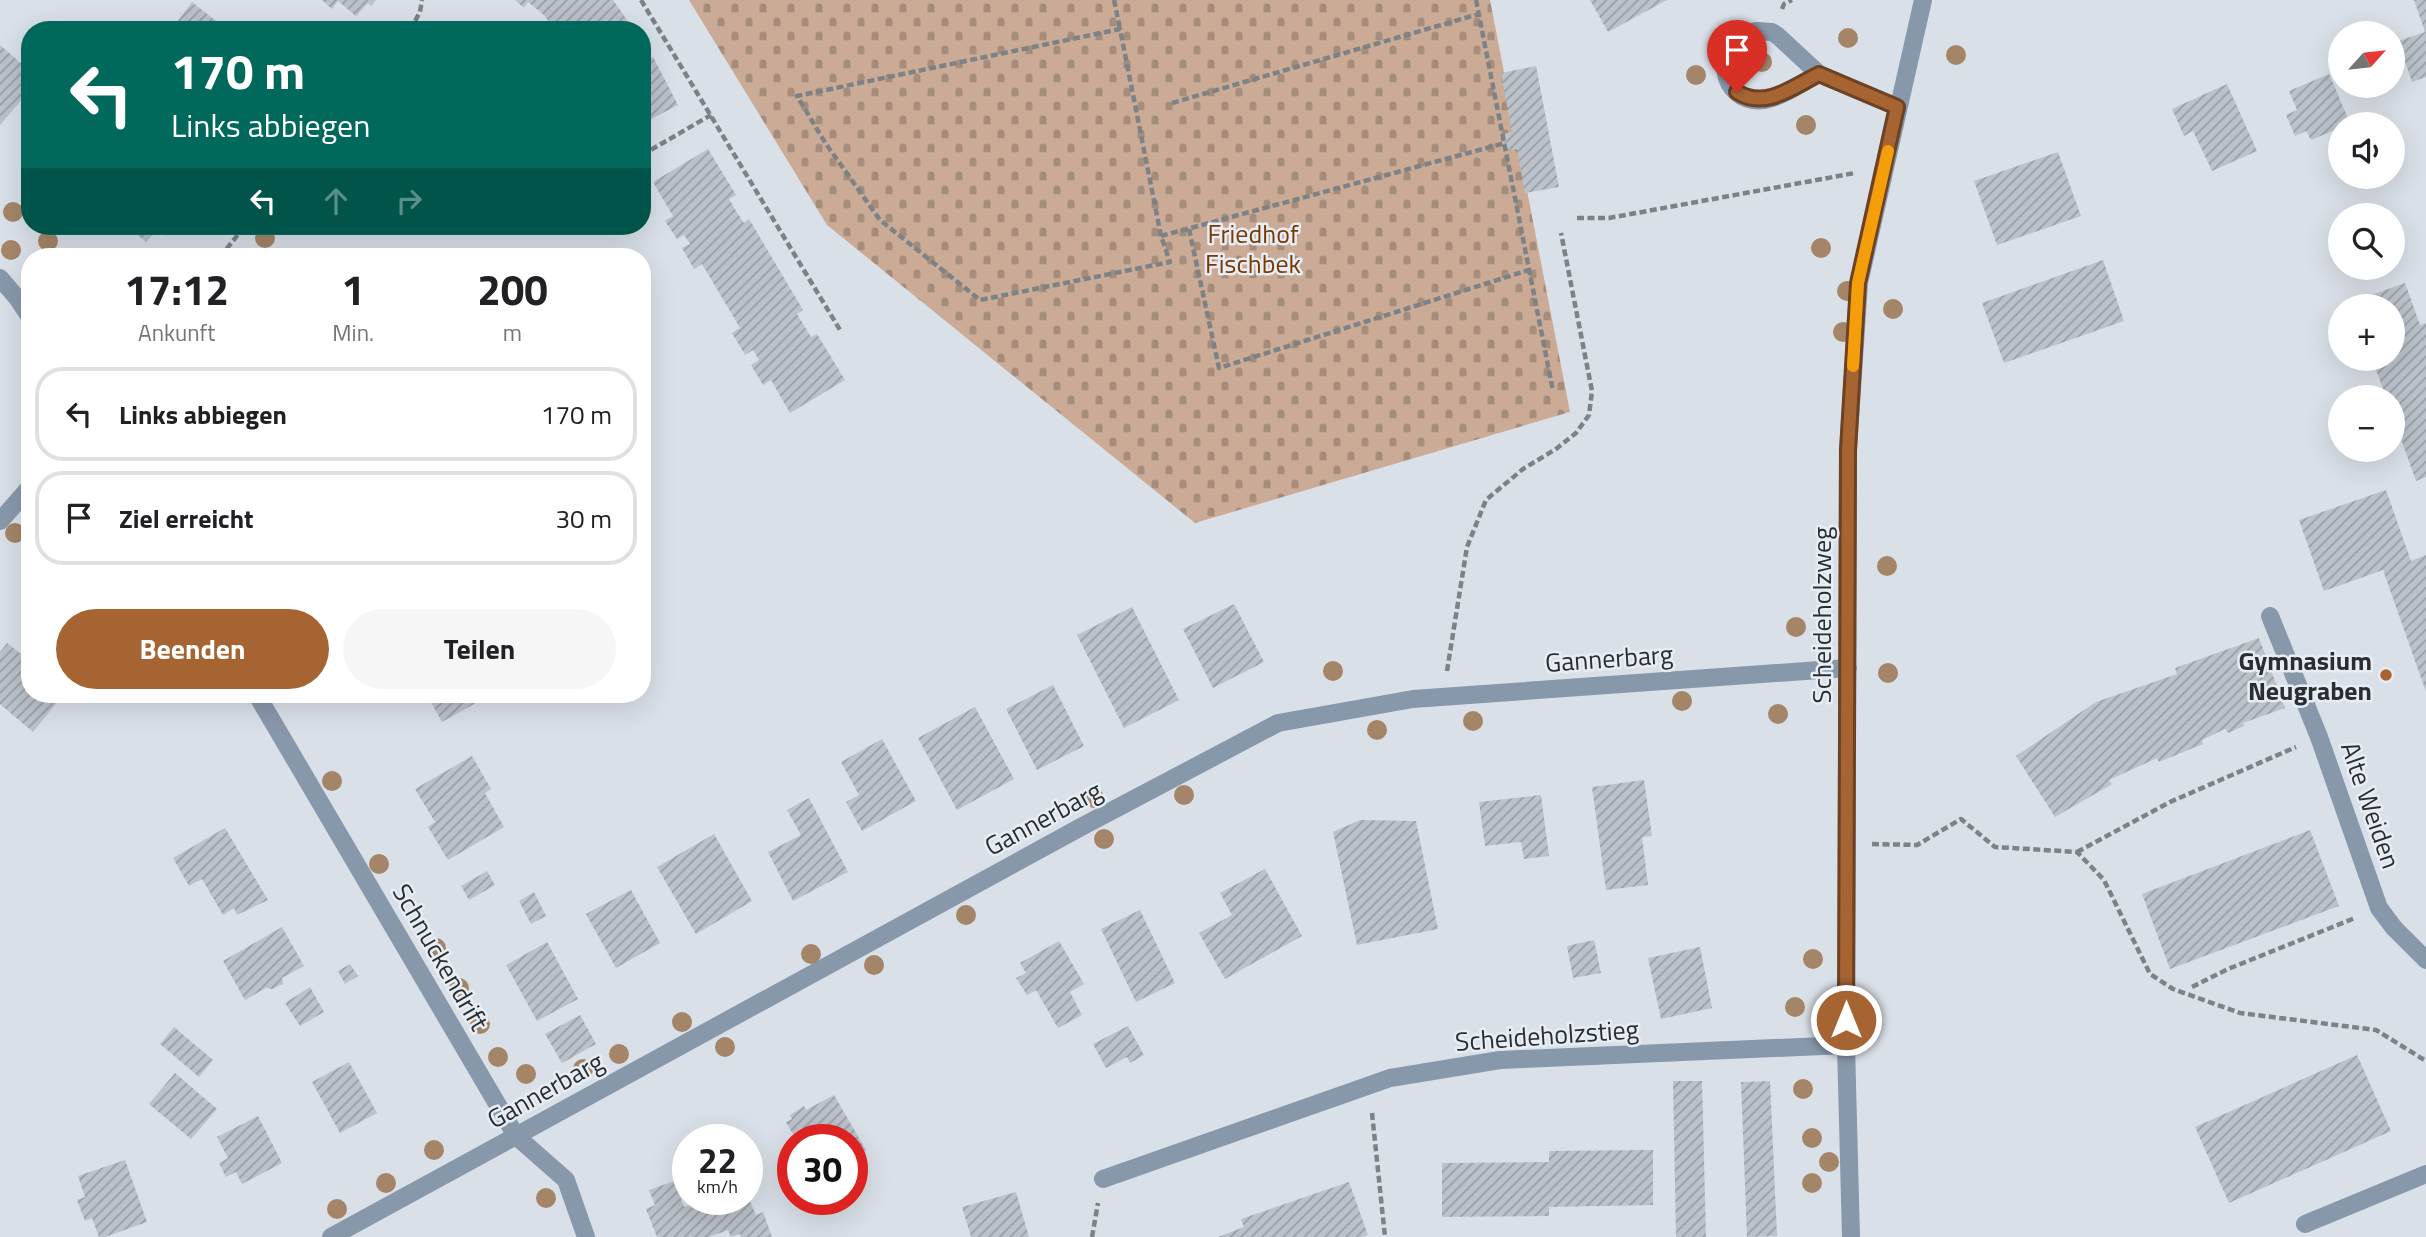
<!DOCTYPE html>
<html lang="de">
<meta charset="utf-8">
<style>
:root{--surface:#fff;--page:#f6f6f6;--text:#202124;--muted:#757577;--line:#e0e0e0;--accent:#a76433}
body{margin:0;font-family:"Titillium Web",sans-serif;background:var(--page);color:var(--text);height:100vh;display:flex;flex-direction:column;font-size:26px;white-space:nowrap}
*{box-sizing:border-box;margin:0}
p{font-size:23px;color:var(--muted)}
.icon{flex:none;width:38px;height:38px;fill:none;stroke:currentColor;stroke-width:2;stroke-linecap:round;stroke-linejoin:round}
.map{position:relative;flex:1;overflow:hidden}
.panel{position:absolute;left:21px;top:248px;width:630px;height:455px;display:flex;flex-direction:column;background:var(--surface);border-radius:28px;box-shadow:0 7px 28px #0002}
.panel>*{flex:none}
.guide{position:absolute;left:21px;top:21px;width:630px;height:214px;border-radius:28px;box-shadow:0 7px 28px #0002;background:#00695c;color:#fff;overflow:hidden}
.needle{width:46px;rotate:63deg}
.tools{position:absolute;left:2328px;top:21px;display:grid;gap:14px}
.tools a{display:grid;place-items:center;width:77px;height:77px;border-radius:50%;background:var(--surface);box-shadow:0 7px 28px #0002;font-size:35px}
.speed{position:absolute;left:672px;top:1124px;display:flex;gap:14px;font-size:35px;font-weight:700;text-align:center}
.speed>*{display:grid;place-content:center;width:91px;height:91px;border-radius:50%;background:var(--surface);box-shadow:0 7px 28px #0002;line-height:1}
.speed small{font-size:18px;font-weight:400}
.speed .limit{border:10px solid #d22;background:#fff;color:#111}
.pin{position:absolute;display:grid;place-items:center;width:60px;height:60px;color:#fff;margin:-72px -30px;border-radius:50% 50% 50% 0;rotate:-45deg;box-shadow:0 0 7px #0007}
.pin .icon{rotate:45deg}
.me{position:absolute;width:77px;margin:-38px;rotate:0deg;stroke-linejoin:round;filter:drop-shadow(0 0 5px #0008)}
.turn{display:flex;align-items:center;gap:24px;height:147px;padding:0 35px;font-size:32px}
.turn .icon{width:91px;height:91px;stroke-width:2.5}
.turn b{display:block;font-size:49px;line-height:60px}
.lanes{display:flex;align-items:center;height:66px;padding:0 35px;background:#0003;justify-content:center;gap:35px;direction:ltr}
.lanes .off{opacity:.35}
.eta{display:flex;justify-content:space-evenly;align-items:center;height:119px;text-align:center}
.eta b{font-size:42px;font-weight:700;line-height:49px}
.cta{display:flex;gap:14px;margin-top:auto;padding:14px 35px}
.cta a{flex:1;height:80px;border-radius:42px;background:var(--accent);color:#fff;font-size:28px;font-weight:700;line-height:80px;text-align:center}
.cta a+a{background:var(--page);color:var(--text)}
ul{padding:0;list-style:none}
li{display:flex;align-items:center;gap:21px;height:94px;margin:0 14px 10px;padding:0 21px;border:4px solid var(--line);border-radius:28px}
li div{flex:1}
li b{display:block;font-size:26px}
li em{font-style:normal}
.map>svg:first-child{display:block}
</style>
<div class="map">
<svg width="2426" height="1237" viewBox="0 0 2426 1237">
<defs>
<pattern id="cemetery-stones" width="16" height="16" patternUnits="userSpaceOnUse" patternTransform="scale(1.75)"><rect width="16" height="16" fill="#cbab96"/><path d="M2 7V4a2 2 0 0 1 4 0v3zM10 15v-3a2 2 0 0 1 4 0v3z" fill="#a58c7b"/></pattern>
<pattern id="building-hatch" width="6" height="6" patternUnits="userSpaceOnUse" patternTransform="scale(1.75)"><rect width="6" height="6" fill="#bbc2ca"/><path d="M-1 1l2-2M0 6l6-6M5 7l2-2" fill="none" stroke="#989ea5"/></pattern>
</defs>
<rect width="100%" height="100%" fill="#dae0e8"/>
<path fill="url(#cemetery-stones)" d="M 689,0 L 1490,0 L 1570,412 L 1195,523 L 827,225 Z"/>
<path fill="url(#building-hatch)" d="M 322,0 L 376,0 L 371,6 L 368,3 L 356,16 L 338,1 L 332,9 Z
M 515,0 L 613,0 L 634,30 L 555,30 L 544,15 L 528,2 L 524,8 Z
M 1590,0 L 1667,0 L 1608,32 Z
M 2414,0 L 2426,0 L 2426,77 L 2412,82 L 2398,41 L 2425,32 Z
M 192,2 L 220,24 L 216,30 L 171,30 Z
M 0,45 L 30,71 L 30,90 L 0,125 Z
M 642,57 L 644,61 L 653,57 L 678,105 L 642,124 Z
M 1536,66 L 1559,187 L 1525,193 L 1517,149 L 1507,150 L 1503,134 L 1512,132 L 1501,73 Z
M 2329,74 L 2350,123 L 2340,124 L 2340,128 L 2311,140 L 2306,131 L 2295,136 L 2286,115 L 2297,110 L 2289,91 Z
M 2227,84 L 2257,151 L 2212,171 L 2193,131 L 2184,136 L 2172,109 Z
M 708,149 L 736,195 L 729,199 L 736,211 L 744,223 L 749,219 L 803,310 L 797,314 L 811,337 L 817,334 L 845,380 L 790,413 L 771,380 L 763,385 L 751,365 L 759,360 L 753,350 L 745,355 L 732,333 L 740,328 L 702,264 L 694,269 L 682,248 L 690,244 L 684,235 L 677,239 L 665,221 L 673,216 L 653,182 Z
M 2058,152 L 2081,216 L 1997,245 L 1974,181 Z
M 127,226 L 175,226 L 166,236 L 157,229 L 146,242 Z
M 2103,260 L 2124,321 L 2004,363 L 1982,303 Z
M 2405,283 L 2420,325 L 2426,323 L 2426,477 L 2416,481 L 2392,414 L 2392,397 L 2386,397 L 2372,359 L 2392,359 L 2392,306 L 2354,306 L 2352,302 Z
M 2386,490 L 2411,561 L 2426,555 L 2426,692 L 2383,570 L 2324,591 L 2299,520 Z
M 1234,604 L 1264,662 L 1213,688 L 1183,629 Z
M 1132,607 L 1179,700 L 1124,728 L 1077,635 Z
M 2259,638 L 2285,708 L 2243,723 L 2244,726 L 2228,733 L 2225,729 L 2202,740 L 2203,744 L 2159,762 L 2157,758 L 2109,780 L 2112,784 L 2055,817 L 2016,756 L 2096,702 L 2177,674 L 2175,668 Z
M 7,643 L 30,661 L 30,695 L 63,695 L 33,732 L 0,704 L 0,652 Z
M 1053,685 L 1084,746 L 1037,770 L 1006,709 Z
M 427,695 L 490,695 L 442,722 Z
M 975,707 L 1014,779 L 957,810 L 918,738 Z
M 882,739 L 916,801 L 862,831 L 846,802 L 859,795 L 841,762 Z
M 472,756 L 491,789 L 485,793 L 504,827 L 448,860 L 428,827 L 435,822 L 415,789 Z
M 1644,780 L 1652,836 L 1642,837 L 1648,885 L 1606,890 L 1592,787 Z
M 1541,795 L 1549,856 L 1524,859 L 1521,842 L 1485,846 L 1479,802 Z
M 809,798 L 848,872 L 793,901 L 768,852 L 801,835 L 787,810 Z
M 1360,820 L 1416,821 L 1438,929 L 1357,945 L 1333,832 Z
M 225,828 L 268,900 L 237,915 L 234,908 L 223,915 L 202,879 L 189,886 L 173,858 Z
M 2310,830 L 2339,906 L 2170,969 L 2142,894 Z
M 714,834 L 752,901 L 696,934 L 657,867 Z
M 1265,869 L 1302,936 L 1225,979 L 1199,933 L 1232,915 L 1220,893 Z
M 487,871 L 495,885 L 469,900 L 461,886 Z
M 631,890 L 660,943 L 616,968 L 586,914 Z
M 534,892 L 546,916 L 531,924 L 519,901 Z
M 1140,910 L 1175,983 L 1136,1002 L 1101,929 Z
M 282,927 L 304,966 L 282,978 L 283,984 L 272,989 L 266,988 L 245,1000 L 223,961 Z
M 1594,940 L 1601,973 L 1573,978 L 1567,946 Z
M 1059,941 L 1084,984 L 1070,992 L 1082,1015 L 1058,1028 L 1036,990 L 1027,995 L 1016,978 L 1026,973 L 1020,963 Z
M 547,942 L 578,999 L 537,1021 L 506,965 Z
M 1700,947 L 1712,1008 L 1661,1019 L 1648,958 Z
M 350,964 L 358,976 L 345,984 L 338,971 Z
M 310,987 L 324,1012 L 300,1026 L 285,1003 Z
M 580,1015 L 596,1044 L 562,1063 L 545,1034 Z
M 1128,1026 L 1144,1055 L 1130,1063 L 1127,1057 L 1106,1068 L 1093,1044 Z
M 174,1027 L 213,1060 L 199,1077 L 160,1044 Z
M 2357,1055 L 2391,1131 L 2229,1203 L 2195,1127 Z
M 349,1062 L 377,1113 L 340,1133 L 312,1082 Z
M 175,1073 L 217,1109 L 191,1139 L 149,1104 Z
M 1673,1081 L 1702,1081 L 1706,1237 L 1676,1237 Z
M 1770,1081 L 1777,1236 L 1747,1237 L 1741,1082 Z
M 834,1095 L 866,1150 L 852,1158 L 852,1139 L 796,1139 L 786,1122 L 792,1119 L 790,1115 L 804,1106 L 806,1110 Z
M 258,1116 L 282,1163 L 242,1184 L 236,1172 L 226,1177 L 219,1163 L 228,1158 L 217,1137 Z
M 1653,1150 L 1653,1205 L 1549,1207 L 1549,1216 L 1442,1217 L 1442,1163 L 1549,1162 L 1549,1151 Z
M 125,1160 L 147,1222 L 105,1237 L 99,1237 L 92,1218 L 85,1221 L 77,1200 L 85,1197 L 78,1176 Z
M 674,1181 L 684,1207 L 705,1199 L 749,1199 L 756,1215 L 763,1212 L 772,1237 L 741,1237 L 740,1234 L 731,1237 L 728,1230 L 709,1237 L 657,1237 L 646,1209 L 655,1205 L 649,1190 Z
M 1349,1182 L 1368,1235 L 1362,1237 L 1218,1237 L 1244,1227 L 1241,1219 Z
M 1016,1192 L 1029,1237 L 971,1237 L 962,1207 Z"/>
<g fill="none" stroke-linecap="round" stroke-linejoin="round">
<path stroke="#7d8287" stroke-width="4.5" stroke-dasharray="7 3.5" stroke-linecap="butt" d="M 641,0 L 840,330
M 1114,0 L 1120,29
M 1476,0 L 1553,391
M 1782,9 L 1784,4 L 1792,0
M 410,30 L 420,12 L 422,0
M 1172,103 L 1479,14
M 642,155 L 711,115
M 1577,218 L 1609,218 L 1855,173
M 1189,229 L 1219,368 L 1529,270
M 1161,236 L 1120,29 L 797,96 L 826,144 L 880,220 L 980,300 L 1170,262 L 1161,236 L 1505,143
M 220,257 L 245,226
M 1447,671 L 1467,547 L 1486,500 L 1523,469 L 1556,449 L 1576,433 L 1589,415 L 1592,391 L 1561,233
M 1872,844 L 1917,845 L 1961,819 L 1995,847 L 2077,852 L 2104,880 L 2150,974 L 2173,989 L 2240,1013 L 2376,1030 L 2426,1061
M 2077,852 L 2170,802 L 2296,747
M 2192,987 L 2228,969 L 2355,918
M 1372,1113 L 1385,1237
M 1092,1237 L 1098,1203"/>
<path stroke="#8898ab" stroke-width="18" d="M 1757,31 L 1772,32 L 1778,36 L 1819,74 C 1803,82 1782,97 1764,100 C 1719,106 1708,39 1757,31 Z
M 1819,74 L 1897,107
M 2305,1224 L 2426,1174"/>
<path stroke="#8898ab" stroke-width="18" d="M 0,278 L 18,299 L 30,317
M 0,521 L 30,487
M 2270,616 L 2319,737 L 2379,908 L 2394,928 L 2426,960
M 257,695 L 516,1136 L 566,1180 L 586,1237
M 1103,1179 L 1390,1078 L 1500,1060 L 1846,1045
M 331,1237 L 1081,827 L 1278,723 L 1413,699 L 1848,668
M 1851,1237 L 1846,1045 L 1848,450 L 1859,283 L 1923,0"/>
</g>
<g fill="#a48568">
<circle cx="1848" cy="38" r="10"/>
<circle cx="1956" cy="55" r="10"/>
<circle cx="1762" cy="62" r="10"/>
<circle cx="1696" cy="75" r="10"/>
<circle cx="1806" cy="125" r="10"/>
<circle cx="13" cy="212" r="10"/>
<circle cx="265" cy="238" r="10"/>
<circle cx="48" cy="241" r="10"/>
<circle cx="1821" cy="248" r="10"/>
<circle cx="11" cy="250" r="10"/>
<circle cx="1847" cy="291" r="10"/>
<circle cx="1893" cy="309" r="10"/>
<circle cx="1843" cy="332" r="10"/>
<circle cx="15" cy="533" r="10"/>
<circle cx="1887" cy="566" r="10"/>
<circle cx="1796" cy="627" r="10"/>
<circle cx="1333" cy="671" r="10"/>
<circle cx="1888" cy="673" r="10"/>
<circle cx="1682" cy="701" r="10"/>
<circle cx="1778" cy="714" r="10"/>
<circle cx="1473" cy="721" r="10"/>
<circle cx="1377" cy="730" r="10"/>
<circle cx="332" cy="781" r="10"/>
<circle cx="1184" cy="795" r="10"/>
<circle cx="1094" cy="798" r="10"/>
<circle cx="1104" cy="839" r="10"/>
<circle cx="379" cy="864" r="10"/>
<circle cx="966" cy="915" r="10"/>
<circle cx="436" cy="948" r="10"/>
<circle cx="811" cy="954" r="10"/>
<circle cx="1813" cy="959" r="10"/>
<circle cx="874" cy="965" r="10"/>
<circle cx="459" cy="988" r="10"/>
<circle cx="1795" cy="1007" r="10"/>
<circle cx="682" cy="1022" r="10"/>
<circle cx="480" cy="1024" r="10"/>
<circle cx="725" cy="1047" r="10"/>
<circle cx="619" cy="1054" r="10"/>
<circle cx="498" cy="1057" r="10"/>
<circle cx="583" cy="1069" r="10"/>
<circle cx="526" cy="1074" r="10"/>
<circle cx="1803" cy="1089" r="10"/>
<circle cx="1812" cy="1138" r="10"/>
<circle cx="434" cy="1150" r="10"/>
<circle cx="1829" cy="1162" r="10"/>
<circle cx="386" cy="1183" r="10"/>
<circle cx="1812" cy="1183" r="10"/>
<circle cx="546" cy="1198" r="10"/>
<circle cx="337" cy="1209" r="10"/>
</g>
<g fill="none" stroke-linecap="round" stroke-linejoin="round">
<defs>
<path id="route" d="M 1737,92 C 1765,110 1793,87 1819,74 L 1897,107 L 1858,283 L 1848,450 L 1846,1020"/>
</defs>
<use href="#route" stroke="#6d4121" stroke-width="18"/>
<use href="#route" stroke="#a76433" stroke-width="12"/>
<path stroke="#f59e0b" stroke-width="12" d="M 1853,366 L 1858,283 L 1888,151"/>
</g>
<circle fill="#a76433" stroke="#e7edf5" stroke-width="2.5" cx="2386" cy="675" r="7"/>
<g text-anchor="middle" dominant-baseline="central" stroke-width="5" stroke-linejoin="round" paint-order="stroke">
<g font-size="26" fill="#783a00" stroke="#e7edf5">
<text x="1253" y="233">Friedhof<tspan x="1253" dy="30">Fischbek</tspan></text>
</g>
<g font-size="26" fill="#2b2e31" stroke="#e7edf5">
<text transform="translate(1821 615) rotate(-90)">Scheideholzweg</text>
<text transform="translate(1609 658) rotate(-4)">Gannerbarg</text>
<text transform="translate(2371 805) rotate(71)">Alte Weiden</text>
<text transform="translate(1043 818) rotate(-28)">Gannerbarg</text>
<text transform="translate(441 957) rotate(60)">Schnuckendrift</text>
<text transform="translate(1547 1035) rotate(-4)">Scheideholzstieg</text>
<text transform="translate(545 1090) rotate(-29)">Gannerbarg</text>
</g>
<g font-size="26" font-weight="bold" fill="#2b2e31" stroke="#e7edf5" text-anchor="end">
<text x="2372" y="660">Gymnasium<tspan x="2372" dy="30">Neugraben</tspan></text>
</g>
</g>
</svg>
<div class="tools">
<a><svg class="needle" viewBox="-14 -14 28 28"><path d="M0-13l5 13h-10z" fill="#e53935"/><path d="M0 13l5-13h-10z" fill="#757577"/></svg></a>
<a><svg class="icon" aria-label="sound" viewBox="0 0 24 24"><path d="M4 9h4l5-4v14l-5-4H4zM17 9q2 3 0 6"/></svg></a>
<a><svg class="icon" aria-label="search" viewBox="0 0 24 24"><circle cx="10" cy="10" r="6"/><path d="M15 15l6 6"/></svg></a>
<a>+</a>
<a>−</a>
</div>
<div class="speed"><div>22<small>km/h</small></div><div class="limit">30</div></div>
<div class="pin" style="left:1737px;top:92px;background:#d93025"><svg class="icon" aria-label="arrive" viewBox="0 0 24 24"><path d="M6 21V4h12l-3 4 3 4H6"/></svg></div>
<svg class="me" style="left:1846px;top:1020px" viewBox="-20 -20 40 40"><circle r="17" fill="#a76433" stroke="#fff" stroke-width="3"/><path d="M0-11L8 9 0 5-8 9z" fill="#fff"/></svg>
<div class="guide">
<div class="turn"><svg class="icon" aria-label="left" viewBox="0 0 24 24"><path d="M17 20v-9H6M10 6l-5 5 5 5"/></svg><div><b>170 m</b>Links abbiegen</div></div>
<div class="lanes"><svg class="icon" aria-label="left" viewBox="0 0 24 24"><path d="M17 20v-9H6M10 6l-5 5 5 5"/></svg><svg class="icon off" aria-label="ahead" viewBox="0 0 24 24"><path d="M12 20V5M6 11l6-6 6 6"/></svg><svg class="icon off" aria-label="right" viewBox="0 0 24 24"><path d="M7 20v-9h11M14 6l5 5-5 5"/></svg></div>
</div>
<section class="panel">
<div class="eta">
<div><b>17:12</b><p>Ankunft</p></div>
<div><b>1</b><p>Min.</p></div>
<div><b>200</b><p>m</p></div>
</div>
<ul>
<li><svg class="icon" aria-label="left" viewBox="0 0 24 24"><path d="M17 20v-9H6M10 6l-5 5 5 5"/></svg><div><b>Links abbiegen</b></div><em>170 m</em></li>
<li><svg class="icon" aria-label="arrive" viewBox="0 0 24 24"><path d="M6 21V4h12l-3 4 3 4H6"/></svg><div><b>Ziel erreicht</b></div><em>30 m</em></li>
</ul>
<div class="cta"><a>Beenden</a><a>Teilen</a></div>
</section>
</div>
